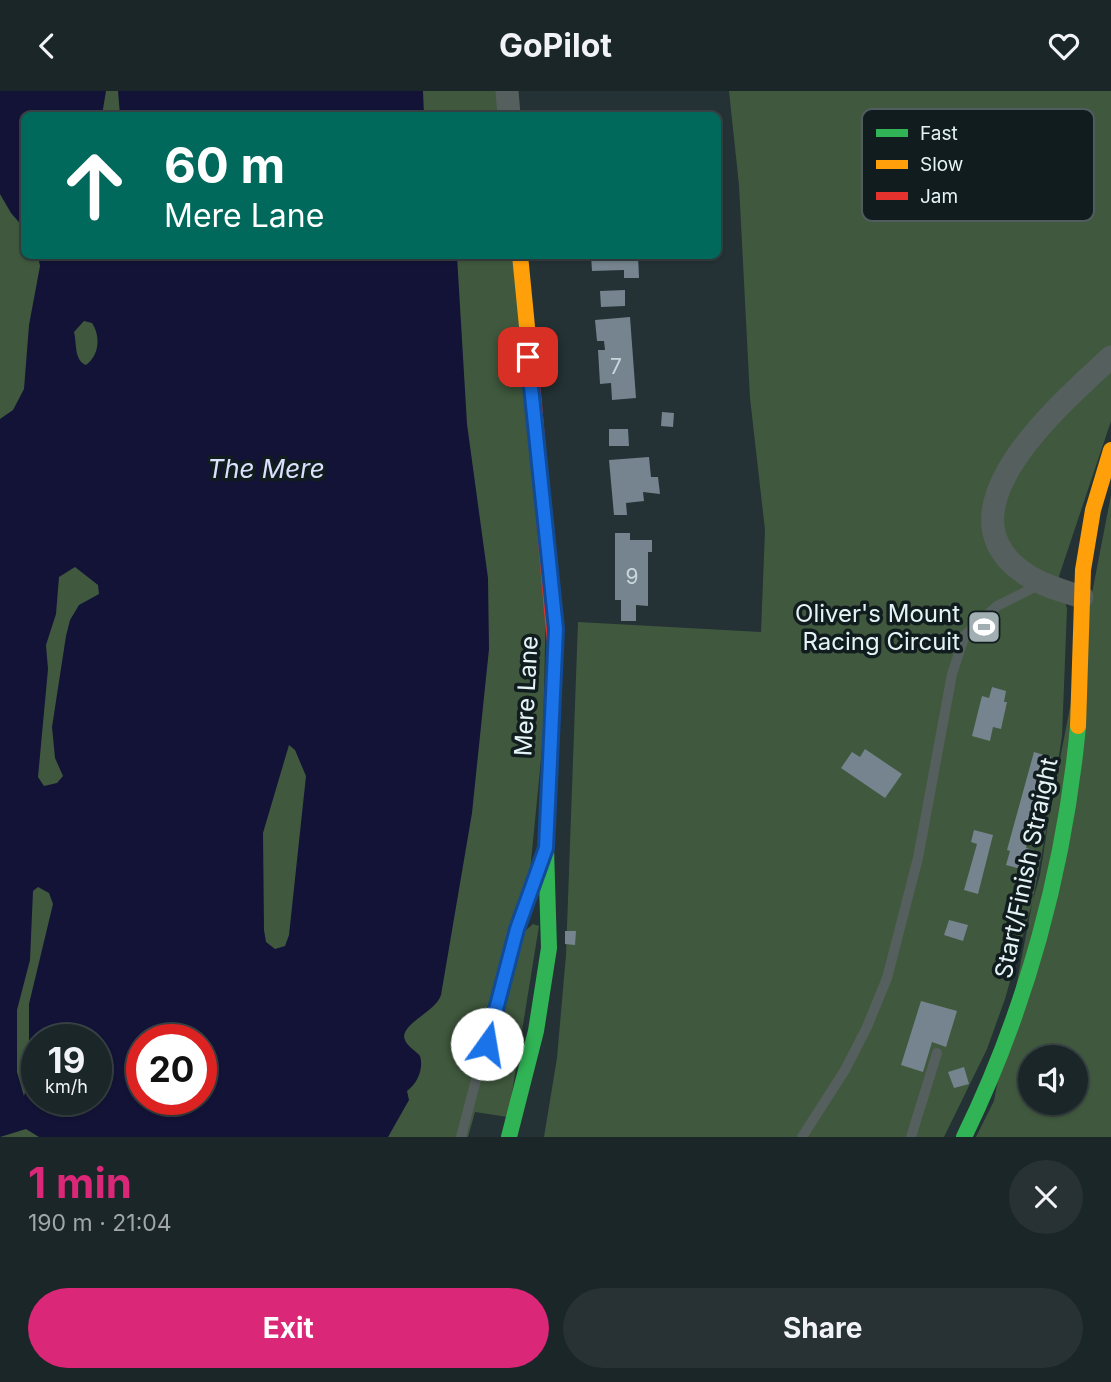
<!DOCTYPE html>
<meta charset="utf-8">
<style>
:root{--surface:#1b2628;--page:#283234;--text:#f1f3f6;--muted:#a0a5a8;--line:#394345;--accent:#db2777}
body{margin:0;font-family:Inter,sans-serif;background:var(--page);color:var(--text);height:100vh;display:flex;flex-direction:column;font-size:26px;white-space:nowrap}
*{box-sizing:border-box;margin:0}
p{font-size:23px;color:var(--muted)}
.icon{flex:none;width:38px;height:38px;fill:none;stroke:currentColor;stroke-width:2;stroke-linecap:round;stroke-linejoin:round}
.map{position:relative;height:1046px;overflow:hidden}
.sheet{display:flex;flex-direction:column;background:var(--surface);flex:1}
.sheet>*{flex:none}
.guide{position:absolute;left:21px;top:21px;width:700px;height:147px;border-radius:10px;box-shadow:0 2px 5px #0004,0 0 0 2px var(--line);background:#00695c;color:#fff;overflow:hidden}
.fabs{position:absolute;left:1018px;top:954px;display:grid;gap:14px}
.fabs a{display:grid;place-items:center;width:70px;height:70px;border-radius:50%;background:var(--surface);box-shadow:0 2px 5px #0004,0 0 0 2px var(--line);font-size:35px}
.speed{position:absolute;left:21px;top:933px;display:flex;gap:14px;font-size:35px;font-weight:700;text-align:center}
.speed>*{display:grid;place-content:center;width:91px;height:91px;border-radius:50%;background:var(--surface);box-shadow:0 2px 5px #0004,0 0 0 2px var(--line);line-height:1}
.speed small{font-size:18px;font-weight:400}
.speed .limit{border:10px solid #d22;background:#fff;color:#111}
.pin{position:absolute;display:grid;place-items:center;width:60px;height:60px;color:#fff;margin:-30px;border-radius:14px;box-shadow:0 4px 10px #0006}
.me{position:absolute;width:77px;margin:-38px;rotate:13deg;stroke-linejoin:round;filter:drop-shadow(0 0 5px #0008)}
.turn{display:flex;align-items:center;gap:24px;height:147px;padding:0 28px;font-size:32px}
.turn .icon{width:91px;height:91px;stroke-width:2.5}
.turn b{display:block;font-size:49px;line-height:60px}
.round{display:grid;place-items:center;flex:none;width:74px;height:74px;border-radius:37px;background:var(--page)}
.summary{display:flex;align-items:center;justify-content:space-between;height:119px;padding:0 28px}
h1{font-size:42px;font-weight:700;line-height:52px;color:var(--accent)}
.button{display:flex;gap:14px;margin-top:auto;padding:14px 28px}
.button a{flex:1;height:80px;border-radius:42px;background:var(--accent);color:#fff;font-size:28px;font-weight:700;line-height:80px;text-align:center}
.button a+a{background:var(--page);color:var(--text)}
header{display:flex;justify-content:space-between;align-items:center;height:91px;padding:0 28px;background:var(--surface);font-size:32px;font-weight:700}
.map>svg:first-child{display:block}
</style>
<header><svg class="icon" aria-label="back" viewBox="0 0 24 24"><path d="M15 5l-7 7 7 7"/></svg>GoPilot<svg class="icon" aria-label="heart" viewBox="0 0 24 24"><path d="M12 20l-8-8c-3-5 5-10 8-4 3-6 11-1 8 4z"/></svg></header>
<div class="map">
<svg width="1111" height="1046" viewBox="0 0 1111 1046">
<rect width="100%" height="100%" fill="#243235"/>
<path fill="#40593e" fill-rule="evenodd" d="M 0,0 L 499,0 L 501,24 L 24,24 L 24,164 L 513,165 L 546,506 L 543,648 L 524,841 L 533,833 L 539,835 L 508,1026 L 475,1021 L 468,1046 L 0,1046 ZM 37,948 L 96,948 L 96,1008 L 37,1008 ZM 142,948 L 201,948 L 201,1008 L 142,1008 Z
M 729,0 L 1111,0 L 1111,330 L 1059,485 L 1067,518 L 1062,645 L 1040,784 L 1005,908 L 987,958 L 944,1046 L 544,1046 L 557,967 L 566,864 L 578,531 L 761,541 L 765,439 L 750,307 L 739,94 Z
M 1111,404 L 1111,1046 L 976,1046 L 994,1010 ZM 1031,966 L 1076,966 L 1076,1012 L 1031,1012 Z"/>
<path fill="#131337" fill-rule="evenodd" d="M 0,0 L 106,0 L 102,24 L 24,24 L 24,137 L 11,122 L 0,103 Z
M 118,0 L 423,0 L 424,24 L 120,24 Z
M 38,165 L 457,165 L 467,333 L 488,487 L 489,558 L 472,722 L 441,904 C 436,921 398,934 405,949 C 407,955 416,960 420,965 C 424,978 417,993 407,1000 L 409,1009 L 388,1046 L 39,1046 L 26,1038 L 0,1046 L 0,328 L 13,319 L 24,298 L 29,234 L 40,175 ZM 84,230 L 92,232 C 101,245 99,265 86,274 C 74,269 77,253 74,241 ZM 75,476 L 98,494 L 99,503 L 79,514 L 70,529 L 66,545 L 52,636 L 55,667 L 63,685 L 57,692 L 44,695 L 38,686 L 48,578 L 46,554 L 56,523 L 59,486 ZM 289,654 L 295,659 L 306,685 L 289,844 L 285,855 L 275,858 L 266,851 L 264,839 L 263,742 ZM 38,796 L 49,802 L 53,813 L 29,913 L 29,986 L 24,1005 L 17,981 L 17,919 L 30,869 L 33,800 ZM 96,948 L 96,1008 L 37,1008 L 37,948 ZM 142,948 L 201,948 L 201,1008 L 142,1008 Z"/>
<path fill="#75848e" d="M 591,164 L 638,164 L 639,187 L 624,187 L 624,179 L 592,180 Z
M 625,199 L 625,215 L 601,216 L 600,200 Z
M 630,226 L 636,307 L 612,309 L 611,292 L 600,293 L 598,259 L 605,259 L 604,250 L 597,250 L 595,229 Z
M 662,321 L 674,322 L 673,336 L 661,335 Z
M 609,338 L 628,338 L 629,355 L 609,355 Z
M 649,366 L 651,386 L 658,386 L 660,403 L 643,401 L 644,410 L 626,412 L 627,424 L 614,424 L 609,369 Z
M 615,442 L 630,442 L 630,449 L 652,449 L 652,461 L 648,461 L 648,515 L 636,514 L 636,530 L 621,530 L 621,509 L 615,509 Z
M 992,596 L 1006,600 L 1004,611 L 1007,611 L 1001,638 L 993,636 L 990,650 L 972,645 L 982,605 L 989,607 Z
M 865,658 L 902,683 L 885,707 L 841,677 L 852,661 L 860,666 Z
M 1034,661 L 1051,666 L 1026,757 L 1034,759 L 1028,780 L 1006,774 L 1010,760 L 1007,759 Z
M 974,739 L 993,744 L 978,803 L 964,799 L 977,753 L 971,751 Z
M 949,829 L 968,834 L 963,850 L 944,844 Z
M 565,840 L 576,840 L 575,854 L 565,853 Z
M 921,910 L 957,920 L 946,956 L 932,951 L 923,981 L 901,974 Z
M 964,976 L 969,993 L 954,997 L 948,981 Z"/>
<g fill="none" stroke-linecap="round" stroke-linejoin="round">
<path stroke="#555f5d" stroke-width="10" d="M 461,1046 L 504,882 L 535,786
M 802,1046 L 845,979 L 867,936 L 887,887 L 918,767 L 952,583 L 965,544 L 997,515 L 1041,493
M 911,1046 L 937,962"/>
<path stroke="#555f5d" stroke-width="23" d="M 507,0 L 509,24
M 1082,506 C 1064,500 1043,495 1027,484 C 930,422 1064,310 1111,266"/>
<path stroke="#30b455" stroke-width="16" d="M 509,1046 L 536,940 L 549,857 L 546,757 L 555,554
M 964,1046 C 1026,919 1065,776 1078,635"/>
<path stroke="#ff9f0a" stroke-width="16" d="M 520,164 L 529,256
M 1078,635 L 1083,479 L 1093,419 L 1111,359"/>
<path stroke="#e5322d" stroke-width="16" d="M 529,256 L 555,554"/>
</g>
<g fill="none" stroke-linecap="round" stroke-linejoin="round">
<defs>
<path id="route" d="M 487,953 L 517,838 L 546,757 L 556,538 L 528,266"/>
</defs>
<use href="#route" stroke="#114b97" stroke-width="18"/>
<use href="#route" stroke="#1a73e8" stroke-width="12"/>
</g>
<defs>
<symbol id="stadium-square" viewBox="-11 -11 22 22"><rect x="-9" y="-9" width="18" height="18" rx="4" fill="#a1afb2" stroke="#111c1e"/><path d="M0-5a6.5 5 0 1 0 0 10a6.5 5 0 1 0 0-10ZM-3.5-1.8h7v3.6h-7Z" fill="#fff"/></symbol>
</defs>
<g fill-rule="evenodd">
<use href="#stadium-square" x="965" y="517" width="38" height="38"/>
</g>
<g text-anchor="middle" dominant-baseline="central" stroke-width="7" stroke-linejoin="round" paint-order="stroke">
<g font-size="21" fill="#c8d7dc">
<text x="616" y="275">7</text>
<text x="632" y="485">9</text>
</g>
<g font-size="24" fill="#e4f3f6" stroke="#111c1e" text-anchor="end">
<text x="960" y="522">Oliver's Mount<tspan x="960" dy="28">Racing Circuit</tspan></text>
</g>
<g font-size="24" fill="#e4f3f6" stroke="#111c1e">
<text transform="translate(526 605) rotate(-87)">Mere Lane</text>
<text transform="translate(1026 777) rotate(-78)">Start/Finish Straight</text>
</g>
<g font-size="26" font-style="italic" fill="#dbe0fe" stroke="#111c1e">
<text x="266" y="377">The Mere</text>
</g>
</g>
<rect x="862" y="18" width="232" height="112" rx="10" fill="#111c1e" stroke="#505c5f" stroke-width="2"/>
<rect x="876" y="38" width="32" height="8" fill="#30b455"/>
<rect x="876" y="69" width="32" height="9" fill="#ff9f0a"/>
<rect x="876" y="101" width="32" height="8" fill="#e5322d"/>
<g font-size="19" fill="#e4f3f6">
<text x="920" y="49">Fast</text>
<text x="920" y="80">Slow</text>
<text x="920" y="112">Jam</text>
</g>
</svg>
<div class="fabs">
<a><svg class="icon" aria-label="sound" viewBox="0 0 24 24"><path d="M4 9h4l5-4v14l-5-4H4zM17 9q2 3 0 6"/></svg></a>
</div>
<div class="speed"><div>19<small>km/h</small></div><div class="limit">20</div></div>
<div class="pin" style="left:528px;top:266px;background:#d93025"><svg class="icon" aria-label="arrive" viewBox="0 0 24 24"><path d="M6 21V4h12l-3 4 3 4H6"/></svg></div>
<svg class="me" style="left:487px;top:953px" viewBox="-20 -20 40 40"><circle r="19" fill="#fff"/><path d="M0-13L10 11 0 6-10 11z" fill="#1a73e8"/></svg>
<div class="guide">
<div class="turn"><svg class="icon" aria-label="ahead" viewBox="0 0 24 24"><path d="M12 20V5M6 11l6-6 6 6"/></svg><div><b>60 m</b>Mere Lane</div></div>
</div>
</div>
<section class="sheet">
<div class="summary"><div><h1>1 min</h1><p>190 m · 21:04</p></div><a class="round"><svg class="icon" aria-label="close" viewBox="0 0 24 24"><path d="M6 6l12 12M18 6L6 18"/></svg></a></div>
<div class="button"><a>Exit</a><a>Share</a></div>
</section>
